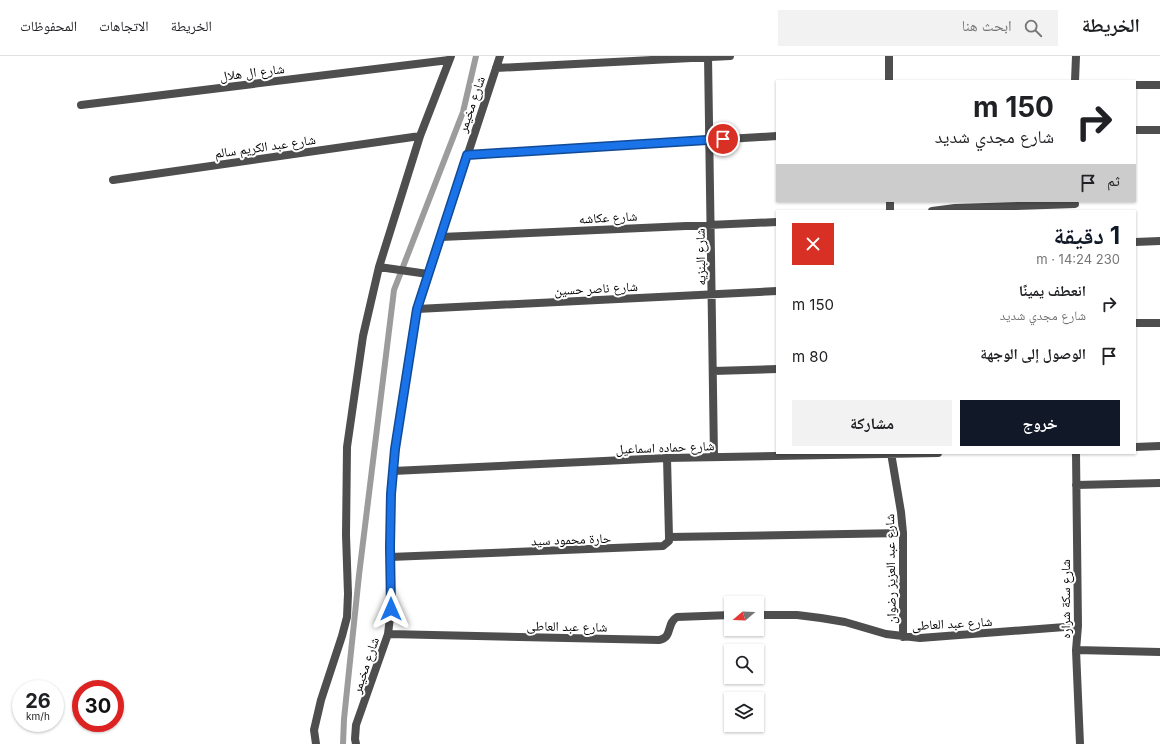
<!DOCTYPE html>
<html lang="ar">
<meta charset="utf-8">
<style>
:root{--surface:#fff;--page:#f2f2f2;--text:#202124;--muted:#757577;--line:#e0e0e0;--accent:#111827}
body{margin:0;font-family:Inter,"Noto Naskh Arabic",sans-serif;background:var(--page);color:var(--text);direction:rtl;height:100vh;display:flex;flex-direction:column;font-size:15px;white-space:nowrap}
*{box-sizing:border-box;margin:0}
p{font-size:13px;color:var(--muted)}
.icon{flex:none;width:22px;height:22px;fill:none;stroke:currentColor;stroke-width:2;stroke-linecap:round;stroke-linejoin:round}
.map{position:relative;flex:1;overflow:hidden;direction:ltr}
.sheet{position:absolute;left:776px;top:154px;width:360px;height:244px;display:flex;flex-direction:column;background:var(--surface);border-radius:0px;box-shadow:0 1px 3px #0004;direction:rtl}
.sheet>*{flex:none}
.hud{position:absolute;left:776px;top:24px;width:360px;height:122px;border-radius:0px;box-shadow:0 1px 3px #0004;direction:rtl;background:#fff;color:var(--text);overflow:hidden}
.needle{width:26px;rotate:251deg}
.buttons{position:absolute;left:724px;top:540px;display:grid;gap:8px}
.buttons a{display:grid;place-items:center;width:40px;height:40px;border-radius:0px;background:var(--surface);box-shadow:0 1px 3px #0004;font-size:20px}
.speed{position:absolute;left:12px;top:624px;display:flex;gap:8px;font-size:20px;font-weight:700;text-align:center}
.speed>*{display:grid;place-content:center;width:52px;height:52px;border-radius:50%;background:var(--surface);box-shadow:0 1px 3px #0004;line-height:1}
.speed small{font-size:10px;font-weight:400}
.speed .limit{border:6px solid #d22;background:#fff;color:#111}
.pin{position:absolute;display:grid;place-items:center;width:34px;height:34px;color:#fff;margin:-17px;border:2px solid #fff;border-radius:50%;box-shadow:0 1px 4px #0007}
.me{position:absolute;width:44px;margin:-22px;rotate:0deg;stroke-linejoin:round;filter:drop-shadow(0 0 3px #0008)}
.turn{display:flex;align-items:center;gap:14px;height:84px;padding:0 16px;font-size:18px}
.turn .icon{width:52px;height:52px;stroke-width:2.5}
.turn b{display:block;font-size:28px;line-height:34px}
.then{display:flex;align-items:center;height:38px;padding:0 16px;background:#0003;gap:8px;font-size:15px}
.round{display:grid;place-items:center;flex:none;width:42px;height:42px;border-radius:0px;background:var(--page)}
.summary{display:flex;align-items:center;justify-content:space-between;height:68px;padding:0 16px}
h1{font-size:24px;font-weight:700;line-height:30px;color:var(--accent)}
.primary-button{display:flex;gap:8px;margin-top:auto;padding:8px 16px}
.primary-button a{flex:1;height:46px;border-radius:0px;background:var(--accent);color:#fff;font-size:16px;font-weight:700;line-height:46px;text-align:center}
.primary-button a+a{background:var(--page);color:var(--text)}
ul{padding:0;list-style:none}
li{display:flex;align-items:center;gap:12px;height:52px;padding:0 16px}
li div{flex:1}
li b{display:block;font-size:15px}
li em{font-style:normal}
header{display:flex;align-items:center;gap:24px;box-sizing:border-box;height:56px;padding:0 20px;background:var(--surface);border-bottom:1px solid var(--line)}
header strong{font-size:19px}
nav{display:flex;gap:22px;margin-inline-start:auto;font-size:14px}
.search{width:280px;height:36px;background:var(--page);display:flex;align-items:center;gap:10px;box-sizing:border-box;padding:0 14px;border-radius:0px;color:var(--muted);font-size:15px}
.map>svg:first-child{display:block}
</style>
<header>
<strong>الخريطة</strong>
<div class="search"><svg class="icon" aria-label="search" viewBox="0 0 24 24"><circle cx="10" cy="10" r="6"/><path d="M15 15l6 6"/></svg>ابحث هنا</div>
<nav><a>الخريطة</a><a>الاتجاهات</a><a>المحفوظات</a></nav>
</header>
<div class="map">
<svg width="1160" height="688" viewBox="0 0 1160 688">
<rect width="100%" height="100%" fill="#fff"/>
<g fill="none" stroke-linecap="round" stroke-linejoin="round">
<path stroke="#9c9c9c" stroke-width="6" d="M 343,688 L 344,663 L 359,519 L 394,234 L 463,56 L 476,0"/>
<path stroke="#4e4e4e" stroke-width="8" d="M 708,0 L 714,401
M 496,12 L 730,0
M 889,25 L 889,0
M 1075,25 L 1076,0
M 1135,29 L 1160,29
M 81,49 L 449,4
M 1135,74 L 1160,74
M 467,99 L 777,80
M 113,124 L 420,80
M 890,145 L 890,155
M 932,155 L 955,152 L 1075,148
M 441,181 L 777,166
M 1135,186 L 1160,185
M 379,211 L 428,218
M 417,253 L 777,235
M 1135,267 L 1160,267
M 713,315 L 777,313
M 1135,391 L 1160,390
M 891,397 L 901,456 L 903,477 L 903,581
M 1076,397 L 1078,570 L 1076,594 L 1080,688
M 393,415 L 667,402 L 938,397
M 1076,429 L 1160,427
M 669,481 L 903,477
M 390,501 L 663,490 L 669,485 L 669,481 L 667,402
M 757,559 L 797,559 L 821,562 L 845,566 L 886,578 L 920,582 L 1078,570
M 388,578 L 659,584 C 673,582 666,567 677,561 L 731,559
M 1076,594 L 1160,596
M 316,688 L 314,674 L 321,644 L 342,580 L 347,561 L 348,538 L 346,479 L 347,391 L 363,280 L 379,211 L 420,80 L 451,0
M 356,688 L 355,683 L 356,669 L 388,578 L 391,553 L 390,491 L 391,438 L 395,393 L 417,253 L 500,0"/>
</g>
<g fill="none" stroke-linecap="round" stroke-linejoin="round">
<defs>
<path id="route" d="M 391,553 L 390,491 L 391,438 L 395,393 L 417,253 L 467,99 L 723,83"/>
</defs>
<use href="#route" stroke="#114b97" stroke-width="10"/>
<use href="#route" stroke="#1a73e8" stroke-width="7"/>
</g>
<g text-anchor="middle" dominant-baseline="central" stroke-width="4" stroke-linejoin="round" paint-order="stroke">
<g font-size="13" fill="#000" stroke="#fff">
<text transform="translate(252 16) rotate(-7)">شارع ال هلال</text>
<text transform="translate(471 48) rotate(-71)">شارع مخيمر</text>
<text transform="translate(265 90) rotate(-8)">شارع عبد الكريم سالم</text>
<text transform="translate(608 161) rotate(-3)">شارع عكاشه</text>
<text transform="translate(700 201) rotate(-91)">شارع البنزيه</text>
<text transform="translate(596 232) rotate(-3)">شارع ناصر حسين</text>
<text transform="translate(665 391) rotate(-2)">شارع حماده اسماعيل</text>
<text transform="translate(571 483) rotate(-2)">حارة محمود سيد</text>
<text transform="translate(890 513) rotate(-91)">شارع عبد العزيز رضوان</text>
<text transform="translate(1065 543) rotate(-90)">شارع سكة شراره</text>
<text transform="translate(952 567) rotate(-3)">شارع عبد العاطى</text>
<text transform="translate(567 570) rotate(1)">شارع عبد العاطى</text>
<text transform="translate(365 609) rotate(-71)">شارع مخيمر</text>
</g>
</g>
</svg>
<div class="buttons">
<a><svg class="needle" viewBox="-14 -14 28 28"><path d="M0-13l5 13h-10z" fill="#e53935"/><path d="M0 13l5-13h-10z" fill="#757577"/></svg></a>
<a><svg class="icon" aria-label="search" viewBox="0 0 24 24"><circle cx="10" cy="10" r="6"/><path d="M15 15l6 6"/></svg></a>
<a><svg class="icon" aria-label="layers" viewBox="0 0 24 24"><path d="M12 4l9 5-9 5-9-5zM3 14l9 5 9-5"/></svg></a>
</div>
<div class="speed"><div>26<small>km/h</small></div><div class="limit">30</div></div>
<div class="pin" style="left:723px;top:83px;background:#d93025"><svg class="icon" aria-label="arrive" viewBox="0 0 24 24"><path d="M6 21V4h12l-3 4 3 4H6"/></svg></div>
<svg class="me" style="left:391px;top:553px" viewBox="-20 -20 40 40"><path d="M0-17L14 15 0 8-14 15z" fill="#1a73e8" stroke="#fff" stroke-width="4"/></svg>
<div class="hud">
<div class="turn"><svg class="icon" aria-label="right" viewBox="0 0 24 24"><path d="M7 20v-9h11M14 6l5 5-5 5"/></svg><div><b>150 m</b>شارع مجدي شديد</div></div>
<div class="then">ثم<svg class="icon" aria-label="arrive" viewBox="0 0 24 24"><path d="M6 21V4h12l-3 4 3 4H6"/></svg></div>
</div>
<section class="sheet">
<div class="summary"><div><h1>1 دقيقة</h1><p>230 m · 14:24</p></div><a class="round" style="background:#d93025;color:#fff"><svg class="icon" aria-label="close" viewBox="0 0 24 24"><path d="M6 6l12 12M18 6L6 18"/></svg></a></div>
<ul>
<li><svg class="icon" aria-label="right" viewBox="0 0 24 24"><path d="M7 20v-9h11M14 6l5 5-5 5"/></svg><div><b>انعطف يمينًا</b><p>شارع مجدي شديد</p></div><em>150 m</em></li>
<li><svg class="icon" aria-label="arrive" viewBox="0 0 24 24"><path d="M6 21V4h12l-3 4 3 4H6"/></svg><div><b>الوصول إلى الوجهة</b></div><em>80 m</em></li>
</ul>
<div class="primary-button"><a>خروج</a><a>مشاركة</a></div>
</section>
</div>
